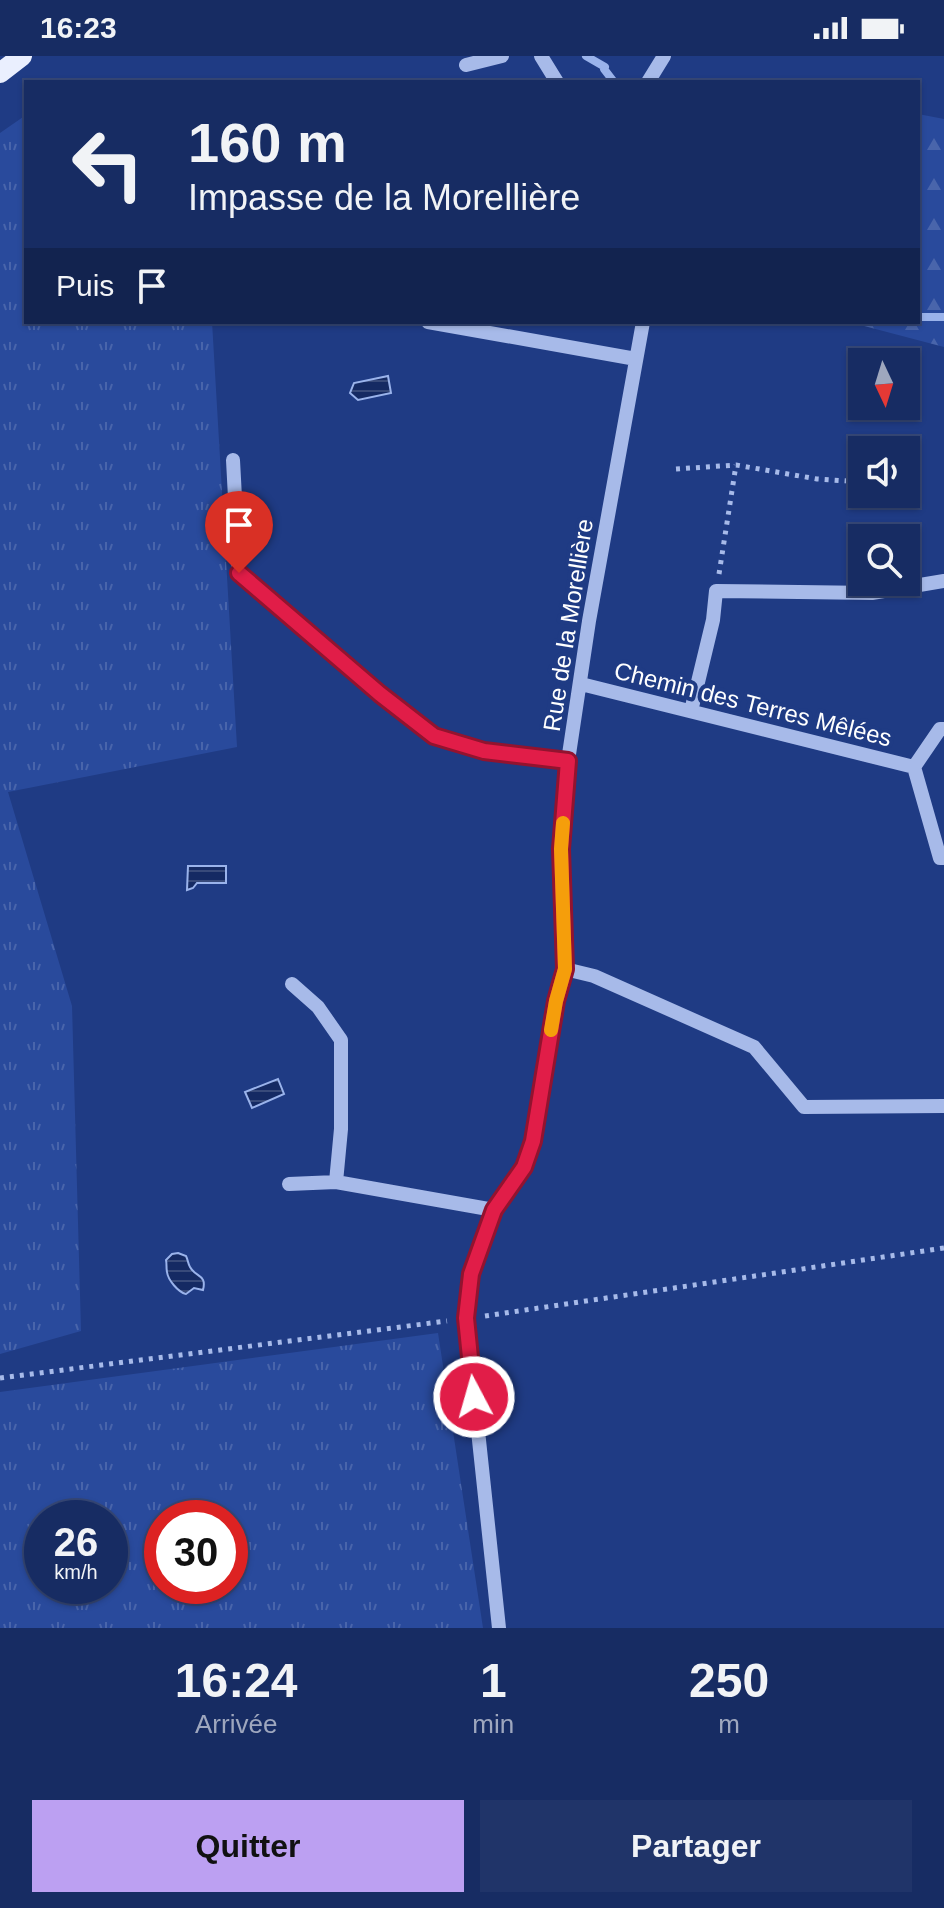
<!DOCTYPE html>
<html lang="fr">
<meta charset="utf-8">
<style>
:root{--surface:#172c63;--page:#203469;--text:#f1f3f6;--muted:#9ea7be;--line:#364878;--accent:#bca0f2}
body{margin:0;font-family:Helvetica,sans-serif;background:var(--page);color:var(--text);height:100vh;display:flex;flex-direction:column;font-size:30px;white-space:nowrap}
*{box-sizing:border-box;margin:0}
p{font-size:26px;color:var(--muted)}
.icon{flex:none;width:44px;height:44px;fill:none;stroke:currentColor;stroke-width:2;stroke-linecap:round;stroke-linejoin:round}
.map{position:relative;height:1572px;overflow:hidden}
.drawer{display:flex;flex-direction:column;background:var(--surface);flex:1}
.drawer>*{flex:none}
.top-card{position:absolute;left:24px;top:24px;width:896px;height:244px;border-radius:0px;box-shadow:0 2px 6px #0004,0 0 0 2px var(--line);background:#172c63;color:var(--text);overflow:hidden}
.needle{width:52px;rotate:176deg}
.fabs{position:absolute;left:848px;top:292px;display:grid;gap:16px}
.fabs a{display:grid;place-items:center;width:72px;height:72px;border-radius:0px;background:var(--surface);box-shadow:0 2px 6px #0004,0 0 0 2px var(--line);font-size:40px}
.speed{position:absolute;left:24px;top:1444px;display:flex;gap:16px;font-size:40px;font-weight:700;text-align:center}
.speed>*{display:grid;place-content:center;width:104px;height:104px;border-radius:50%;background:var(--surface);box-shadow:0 2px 6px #0004,0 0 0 2px var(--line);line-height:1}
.speed small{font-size:20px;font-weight:400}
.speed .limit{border:12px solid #d22;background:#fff;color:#111}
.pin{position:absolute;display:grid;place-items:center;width:68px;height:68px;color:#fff;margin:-82px -34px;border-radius:50% 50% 50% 0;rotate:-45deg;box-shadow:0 0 8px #0007}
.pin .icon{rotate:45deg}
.me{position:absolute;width:88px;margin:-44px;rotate:354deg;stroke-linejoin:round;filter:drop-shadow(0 0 6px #0008)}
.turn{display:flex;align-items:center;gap:28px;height:168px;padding:0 32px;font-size:36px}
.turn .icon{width:104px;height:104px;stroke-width:2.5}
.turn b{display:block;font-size:56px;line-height:68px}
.then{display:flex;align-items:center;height:76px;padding:0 32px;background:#0003;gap:16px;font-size:30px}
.eta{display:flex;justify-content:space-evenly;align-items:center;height:136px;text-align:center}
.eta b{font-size:48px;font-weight:800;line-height:56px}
.button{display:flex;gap:16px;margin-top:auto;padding:16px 32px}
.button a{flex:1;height:92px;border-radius:0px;background:var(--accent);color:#111;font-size:32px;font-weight:800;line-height:92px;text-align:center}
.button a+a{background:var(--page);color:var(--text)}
.status{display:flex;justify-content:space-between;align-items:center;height:56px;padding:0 40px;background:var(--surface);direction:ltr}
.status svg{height:22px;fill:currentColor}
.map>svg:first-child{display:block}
</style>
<div class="status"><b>16:23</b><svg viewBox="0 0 49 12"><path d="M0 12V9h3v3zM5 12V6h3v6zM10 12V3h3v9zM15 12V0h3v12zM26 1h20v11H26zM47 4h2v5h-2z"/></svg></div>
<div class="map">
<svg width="944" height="1572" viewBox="0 0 944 1572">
<defs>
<pattern id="grass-tufts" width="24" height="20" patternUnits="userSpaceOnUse" patternTransform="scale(2)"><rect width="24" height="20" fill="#294a9c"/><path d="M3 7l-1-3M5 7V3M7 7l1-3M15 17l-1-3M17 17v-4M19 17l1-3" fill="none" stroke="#4965ab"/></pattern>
<pattern id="forest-firs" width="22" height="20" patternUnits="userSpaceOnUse" patternTransform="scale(2)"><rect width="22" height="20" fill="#294a9c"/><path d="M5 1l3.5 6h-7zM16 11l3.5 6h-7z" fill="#4965ab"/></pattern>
<pattern id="water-rules" width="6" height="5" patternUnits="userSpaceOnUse" patternTransform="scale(2)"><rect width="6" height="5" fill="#152a63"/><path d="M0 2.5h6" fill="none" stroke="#384a7a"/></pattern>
</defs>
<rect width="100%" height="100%" fill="#1f3b84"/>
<path fill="url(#grass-tufts)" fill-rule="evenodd" d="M 26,59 L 26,266 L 212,266 L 237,691 L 8,736 L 72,950 L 81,1275 L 0,1298 L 0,77 Z
M 438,1277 L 483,1572 L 0,1572 L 0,1336 ZM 42,1462 L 110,1462 L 110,1530 L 42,1530 ZM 162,1462 L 230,1462 L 230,1530 L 162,1530 Z"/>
<path fill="url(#forest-firs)" d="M 918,58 L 944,63 L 944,291 L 849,266 L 918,266 Z"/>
<path fill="url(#water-rules)" stroke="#9ab3eb" stroke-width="2" d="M 388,320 L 391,337 L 358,344 L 350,337 L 354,327 Z
M 188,810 L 226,810 L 226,827 L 197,827 L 193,832 L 187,834 Z
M 278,1023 L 284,1038 L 252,1052 L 245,1036 Z
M 178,1197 L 186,1200 C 188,1204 188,1208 190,1211 C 196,1222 207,1218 203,1234 L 194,1232 L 186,1238 C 178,1236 168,1224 167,1216 C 166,1212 167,1208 166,1204 L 172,1198 Z"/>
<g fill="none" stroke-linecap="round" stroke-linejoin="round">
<path stroke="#9ab3eb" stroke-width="8" d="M 586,0 L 605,11 L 604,13 L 614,26
M 918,261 L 944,261"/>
<path stroke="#a7bae9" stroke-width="5" stroke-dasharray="4 6" stroke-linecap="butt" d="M 906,412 L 921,405
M 676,413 L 736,409 L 817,423 L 862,426
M 719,518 L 736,409
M 485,1260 L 944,1192
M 0,1322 L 447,1265"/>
<path stroke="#a7bae9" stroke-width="14" d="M 541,0 L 557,26
M 466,9 L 502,0
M 648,26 L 664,0
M 428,266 L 636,303
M 233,404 L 239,517 L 380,638 L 434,680 L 484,695 L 568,705
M 581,628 L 914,711 L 940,802 L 944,802
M 691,655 L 713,564 L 716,535 L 872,537 L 944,525
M 914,711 L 940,673 L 944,673
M 565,913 L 594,920 L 754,991 L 804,1051 L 944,1050
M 292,928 L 318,951 L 341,984 L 341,1073 L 336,1126
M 289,1128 L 336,1126 L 494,1154
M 499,1572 L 466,1262 L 471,1218 L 494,1154 L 524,1111 L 533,1085 L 556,945 L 565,913 L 561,793 L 568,705 L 589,565 L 643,266"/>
<path stroke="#eaeffe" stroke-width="20" d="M 0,17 L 22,0"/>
</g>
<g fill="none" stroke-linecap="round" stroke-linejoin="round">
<defs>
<path id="route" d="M 239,517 L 380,638 L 434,680 L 484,695 L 568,705 L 561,793 L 565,913 L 556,945 L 533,1085 L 524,1111 L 494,1154 L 471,1218 L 466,1262 L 474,1341"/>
</defs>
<use href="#route" stroke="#92132f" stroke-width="20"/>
<use href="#route" stroke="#e11d48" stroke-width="14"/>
<path stroke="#f59e0b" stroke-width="14" d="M 551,974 L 556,945 L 565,913 L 561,793 L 563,767"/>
</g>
<g text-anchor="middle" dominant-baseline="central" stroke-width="8" stroke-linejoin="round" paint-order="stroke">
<g font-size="24" fill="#fff" stroke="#1f3b84">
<text transform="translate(568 569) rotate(-81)">Rue de la Morellière</text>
<text transform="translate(753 648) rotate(14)">Chemin des Terres Mêlées</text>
</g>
</g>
</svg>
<div class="fabs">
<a><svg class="needle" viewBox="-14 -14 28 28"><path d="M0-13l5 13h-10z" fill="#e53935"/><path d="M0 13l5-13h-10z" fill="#9ea7be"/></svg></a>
<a><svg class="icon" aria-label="sound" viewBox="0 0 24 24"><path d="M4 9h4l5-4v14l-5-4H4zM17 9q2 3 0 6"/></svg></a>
<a><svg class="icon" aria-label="search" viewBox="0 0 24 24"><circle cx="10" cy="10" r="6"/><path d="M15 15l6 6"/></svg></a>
</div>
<div class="speed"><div>26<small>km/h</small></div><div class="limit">30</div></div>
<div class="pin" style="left:239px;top:517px;background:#d93025"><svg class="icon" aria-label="arrive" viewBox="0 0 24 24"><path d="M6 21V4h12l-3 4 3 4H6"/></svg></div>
<svg class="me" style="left:474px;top:1341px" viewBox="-20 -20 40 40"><circle r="17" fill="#e11d48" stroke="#fff" stroke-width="3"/><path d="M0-11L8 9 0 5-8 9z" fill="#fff"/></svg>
<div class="top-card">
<div class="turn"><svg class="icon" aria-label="left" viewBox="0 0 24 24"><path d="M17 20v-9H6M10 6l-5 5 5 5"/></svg><div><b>160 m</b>Impasse de la Morellière</div></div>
<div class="then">Puis<svg class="icon" aria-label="arrive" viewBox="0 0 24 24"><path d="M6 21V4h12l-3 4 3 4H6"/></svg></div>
</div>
</div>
<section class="drawer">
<div class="eta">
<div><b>16:24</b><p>Arrivée</p></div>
<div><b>1</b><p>min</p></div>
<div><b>250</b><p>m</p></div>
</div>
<div class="button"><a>Quitter</a><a>Partager</a></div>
</section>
